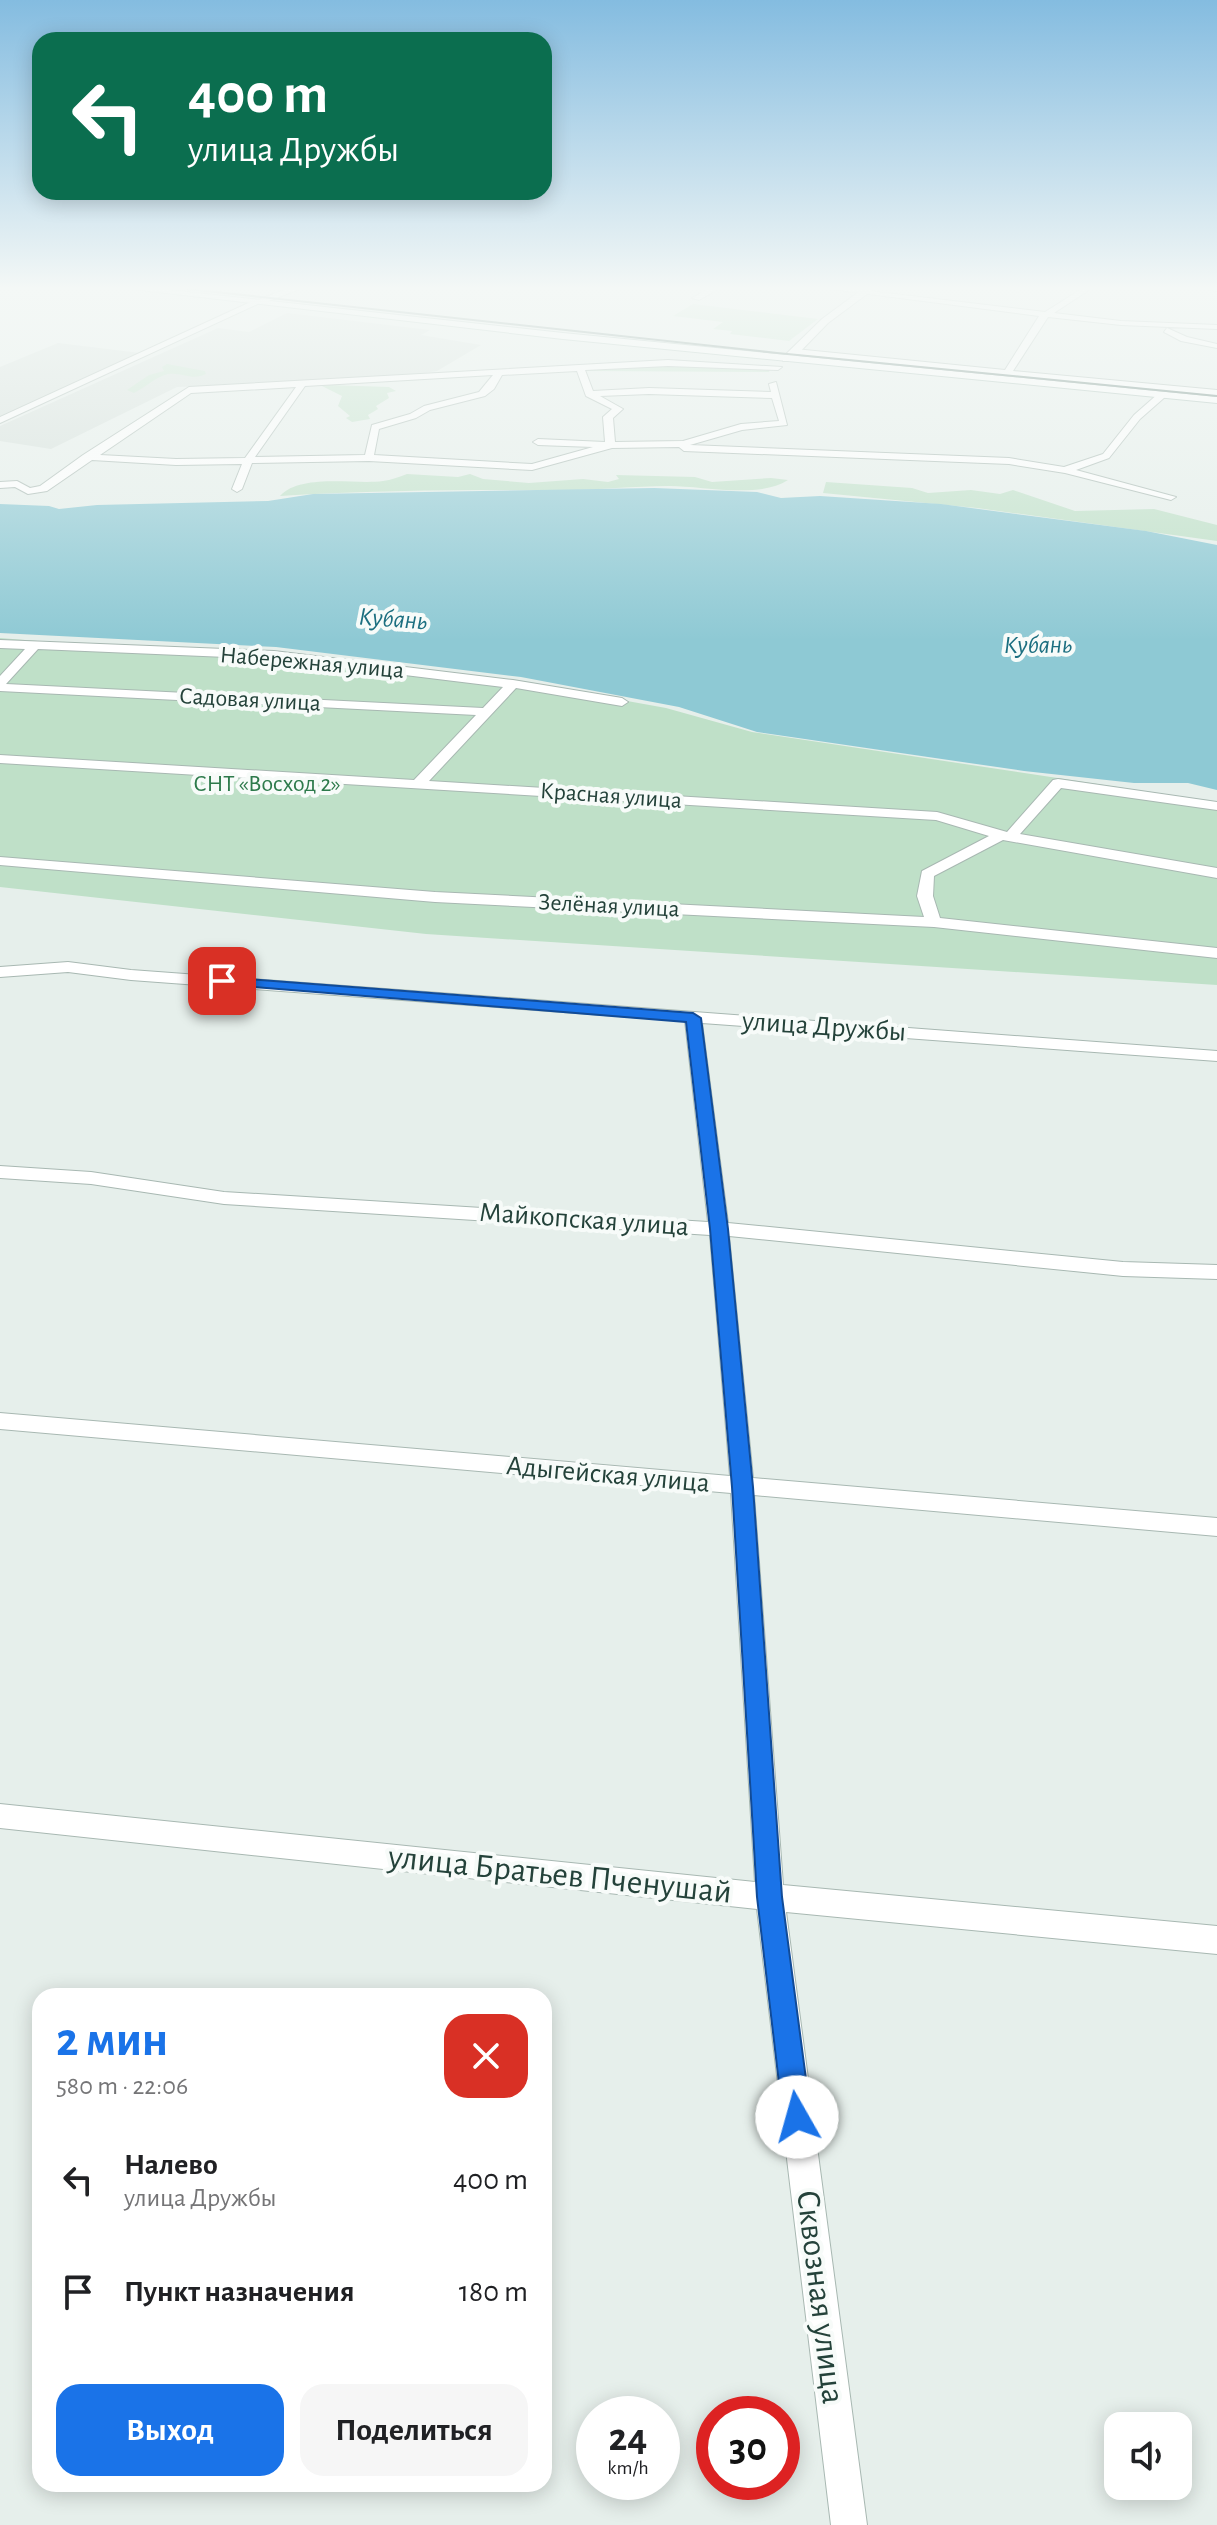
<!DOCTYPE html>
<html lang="ru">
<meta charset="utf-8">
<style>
:root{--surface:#fff;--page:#f6f6f6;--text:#202124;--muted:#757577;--accent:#1a73e8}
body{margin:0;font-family:"Alegreya Sans",sans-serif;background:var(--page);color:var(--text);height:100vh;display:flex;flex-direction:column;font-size:30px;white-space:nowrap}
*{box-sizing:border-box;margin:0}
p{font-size:26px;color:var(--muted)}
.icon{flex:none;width:44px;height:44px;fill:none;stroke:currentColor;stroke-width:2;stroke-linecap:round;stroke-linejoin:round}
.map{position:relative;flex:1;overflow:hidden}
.panel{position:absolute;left:32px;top:1988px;width:520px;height:504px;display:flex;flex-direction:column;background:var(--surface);border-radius:24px;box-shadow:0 4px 20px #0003}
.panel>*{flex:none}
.banner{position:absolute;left:32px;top:32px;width:520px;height:168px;border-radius:24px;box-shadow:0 4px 20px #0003;background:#0b6e4f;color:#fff;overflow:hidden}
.buttons{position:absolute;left:1104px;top:2412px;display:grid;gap:16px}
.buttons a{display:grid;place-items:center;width:88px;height:88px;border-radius:16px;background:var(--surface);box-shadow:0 4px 20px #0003;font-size:40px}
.speed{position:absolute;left:576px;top:2396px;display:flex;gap:16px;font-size:40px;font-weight:700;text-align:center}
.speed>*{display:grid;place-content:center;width:104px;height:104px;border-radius:50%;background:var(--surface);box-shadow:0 4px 20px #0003;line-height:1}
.speed small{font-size:20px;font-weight:400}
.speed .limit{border:12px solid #d22;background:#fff;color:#111}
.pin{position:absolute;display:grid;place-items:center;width:68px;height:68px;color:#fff;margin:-34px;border-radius:16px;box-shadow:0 4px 12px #0006}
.me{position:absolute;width:88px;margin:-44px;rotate:353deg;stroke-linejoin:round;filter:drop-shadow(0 0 6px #0008)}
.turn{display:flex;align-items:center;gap:28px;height:168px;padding:0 24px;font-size:36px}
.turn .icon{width:104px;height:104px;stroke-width:2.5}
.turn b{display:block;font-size:56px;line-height:68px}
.round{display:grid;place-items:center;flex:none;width:84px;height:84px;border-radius:24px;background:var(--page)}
.overview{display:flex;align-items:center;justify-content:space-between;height:136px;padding:0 24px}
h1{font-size:48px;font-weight:700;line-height:60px;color:var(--accent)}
.primary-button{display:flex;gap:16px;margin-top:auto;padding:16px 24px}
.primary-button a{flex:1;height:92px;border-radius:24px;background:var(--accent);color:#fff;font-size:32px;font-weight:700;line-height:92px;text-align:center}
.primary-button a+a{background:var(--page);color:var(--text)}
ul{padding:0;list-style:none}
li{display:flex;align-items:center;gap:24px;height:112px;padding:0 24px}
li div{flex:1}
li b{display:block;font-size:30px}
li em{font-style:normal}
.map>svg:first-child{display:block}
</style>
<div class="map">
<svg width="1217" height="2525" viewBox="0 0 1217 2525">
<rect width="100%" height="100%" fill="#e6efeb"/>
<path fill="#d4dfda" d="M 287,313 L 430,330 L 421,335 L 481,345 L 437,371 L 417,374 L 308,383 L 177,387 L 51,449 L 0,441 L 0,426 L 218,328 L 249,332 Z
M 58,343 L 140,353 L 0,417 L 0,367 Z"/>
<path fill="#bfe0c8" d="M 693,304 L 818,319 L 789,341 L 730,334 L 732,331 L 713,329 L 723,322 L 673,316 Z
M 167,364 L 205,371 L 206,374 C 192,381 183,372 168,374 C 155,377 146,387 134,393 L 127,390 L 149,375 L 164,371 L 162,367 Z
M 667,365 L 770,368 L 769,372 L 585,371 L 585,368 Z
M 330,385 L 389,387 L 396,391 L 387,393 L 389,398 L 376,406 L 378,409 L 368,415 L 370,419 L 352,422 L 346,418 L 350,416 L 338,406 L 342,396 L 322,386 Z
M 407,474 L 458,477 L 470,474 L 483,479 L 529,483 L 583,479 L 608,482 L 619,479 L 616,475 L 695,477 L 712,482 L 771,478 L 788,480 C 759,499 703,486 669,486 C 630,486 592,491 553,490 C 462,490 372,490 280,496 C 301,473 356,485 383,481 C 391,480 399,477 407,474 Z
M 826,482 L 912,488 L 928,493 L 971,490 L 1000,494 L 1013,490 L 1075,511 L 1154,509 L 1217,525 L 1217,541 L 977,508 L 823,493 Z
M 0,638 L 137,649 L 212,649 L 522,682 L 666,708 L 752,732 L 1217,802 L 1217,985 L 426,934 L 0,887 Z"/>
<path fill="#8ec9d4" d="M 654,488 L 757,492 L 781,498 L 820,496 L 941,504 L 1146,531 L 1217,545 L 1217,790 L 1188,783 L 1134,783 L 1024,771 L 757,732 L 679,707 L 521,677 L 276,647 L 0,633 L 0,504 L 49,506 L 59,509 L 97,505 L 268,501 L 313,494 Z"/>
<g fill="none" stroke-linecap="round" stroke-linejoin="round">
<defs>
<path id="minor" d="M 710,288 L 720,288 L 699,300 L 692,298 Z
M 822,288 L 844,288 L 1045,312 L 1083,288 L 1092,288 L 1054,313 L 1121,321 L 1217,325 L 1217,329 L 1121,325 L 1048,317 L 1013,371 L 1217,390 L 1217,396 L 792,354 L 795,349 L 1005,370 L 1039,316 Z
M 1208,288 L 1217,288 L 1217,291 L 1209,290 Z
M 255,300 L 262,302 L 0,423 L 0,417 Z
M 1167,328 L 1187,337 L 1217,344 L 1217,348 L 1181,341 L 1164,332 Z
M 668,360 L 782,367 L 778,370 L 668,366 L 585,370 L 593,391 L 649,388 L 771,392 L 769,384 L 776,382 L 787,425 L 742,430 L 690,445 L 1009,458 L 1064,467 L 1103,454 L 1134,415 L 1159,393 L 1165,393 L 1165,397 L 1140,419 L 1109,458 L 1076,470 L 1176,497 L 1171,500 L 1065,473 L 1009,464 L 684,451 L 679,447 L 612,448 L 532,470 L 369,461 L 252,463 L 242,489 L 237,492 L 232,489 L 242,464 L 176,465 L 92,460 L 47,491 L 28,494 L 15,487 L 0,488 L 0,482 L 17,481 L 30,488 L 40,486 L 83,455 L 189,387 ZM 577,371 L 586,396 L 612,409 L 603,417 L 605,442 L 538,439 L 533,442 L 538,445 L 593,447 L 532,464 L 374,455 L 379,429 L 416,418 L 430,410 L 485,396 L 494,389 L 502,375 ZM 493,375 L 479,392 L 424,406 L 410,414 L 372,425 L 365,455 L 255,457 L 305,386 ZM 296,387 L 245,458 L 176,459 L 100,455 L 191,393 ZM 649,394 L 772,398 L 779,421 L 741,424 L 683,441 L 615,442 L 613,418 L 623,409 L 600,396 Z
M 0,640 L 274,651 L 513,680 L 622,698 L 628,702 L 622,706 L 516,688 L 429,781 L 937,812 L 1007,832 L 1053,780 L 1058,779 L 1217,802 L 1217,810 L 1061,788 L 1020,834 L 1217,868 L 1217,878 L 1003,840 L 934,876 L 933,896 L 940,918 L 1217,948 L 1217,958 L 934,927 L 435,902 L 0,865 L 0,857 L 435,892 L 924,917 L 917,896 L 922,871 L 989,836 L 936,820 L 0,763 L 0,755 L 414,780 L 476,715 L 0,691 L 0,676 L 25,649 L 0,648 ZM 38,649 L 274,659 L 503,687 L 483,708 L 6,684 Z
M 68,962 L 131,970 L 1217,1051 L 1217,1061 L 702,1023 L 728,1223 L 1123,1262 L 1217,1265 L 1217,1279 L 1123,1276 L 729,1236 L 753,1478 L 1217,1518 L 1217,1536 L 754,1495 L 783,1885 L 1217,1926 L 1217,1954 L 786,1912 L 867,2525 L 831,2525 L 757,1909 L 0,1828 L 0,1804 L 755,1882 L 731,1493 L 0,1429 L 0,1413 L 730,1476 L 710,1235 L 224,1204 L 91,1184 L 0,1178 L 0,1166 L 91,1172 L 224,1192 L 708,1222 L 685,1021 L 131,980 L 68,972 L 0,977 L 0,967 Z"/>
<path id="tertiary" d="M 289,288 L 302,288 L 261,304 L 253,302 Z
M 864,288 L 875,288 L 828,323 L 791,361 L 783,361 L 783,357 L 822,319 Z"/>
<path id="secondary" d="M 123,288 L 151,288 L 563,333 L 1217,397 L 1217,403 L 563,339 Z"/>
</defs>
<use href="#minor" stroke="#a8b8b2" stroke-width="2"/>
<use href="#tertiary" stroke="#a8b8b2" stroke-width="2"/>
<use href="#secondary" stroke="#a4bbb3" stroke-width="2"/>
<use href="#minor" fill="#fff" fill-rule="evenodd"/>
<use href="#tertiary" fill="#fff" fill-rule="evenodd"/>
<use href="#secondary" fill="#fff" fill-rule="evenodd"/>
<path stroke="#5f7d75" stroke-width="2" d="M 179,288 L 777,353 L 1217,396"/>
</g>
<linearGradient id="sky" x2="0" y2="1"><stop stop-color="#84bce0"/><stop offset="0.45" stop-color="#f4f8f6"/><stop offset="1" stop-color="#f4f8f6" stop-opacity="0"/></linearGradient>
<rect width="1217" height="641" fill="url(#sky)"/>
<path fill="#1a73e8" stroke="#114b97" stroke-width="2" d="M 222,977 L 693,1013 L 701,1018 L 728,1229 L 753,1487 L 782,1897 L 811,2117 L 807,2127 L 797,2131 L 787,2127 L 783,2117 L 757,1897 L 732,1487 L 710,1229 L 686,1022 L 217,984 L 215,981 Z"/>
<g text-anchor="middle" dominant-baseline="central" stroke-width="8" stroke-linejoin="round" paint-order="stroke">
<g font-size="24" fill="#24423a" stroke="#f7fbf9">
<text transform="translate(312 663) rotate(5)">Набережная улица</text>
<text transform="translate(250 700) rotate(3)">Садовая улица</text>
<text transform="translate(611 796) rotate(4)">Красная улица</text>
<text transform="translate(609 906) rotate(3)">Зелёная улица</text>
</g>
<g font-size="24" fill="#2d7a4b" stroke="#f7fbf9">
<text x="267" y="784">СНТ «Восход 2»</text>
</g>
<g font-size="26" font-style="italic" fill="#1c6f80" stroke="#f7fbf9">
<text transform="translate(393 619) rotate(4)">Кубань</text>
<text x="1038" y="645">Кубань</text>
</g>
<g font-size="28" fill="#24423a" stroke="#f7fbf9">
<text transform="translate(824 1027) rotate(4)">улица Дружбы</text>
<text transform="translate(584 1220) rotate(4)">Майкопская улица</text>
<text transform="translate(608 1475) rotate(5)">Адыгейская улица</text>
</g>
<g font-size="34" fill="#24423a" stroke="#f7fbf9">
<text transform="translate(560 1875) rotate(6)">улица Братьев Пченушай</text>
<text transform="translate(820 2297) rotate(83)">Сквозная улица</text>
</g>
</g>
</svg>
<div class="buttons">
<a><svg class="icon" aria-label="sound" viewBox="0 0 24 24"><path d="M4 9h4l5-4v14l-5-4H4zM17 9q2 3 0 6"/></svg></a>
</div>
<div class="speed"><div>24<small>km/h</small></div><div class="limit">30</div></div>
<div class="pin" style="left:222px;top:981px;background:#d93025"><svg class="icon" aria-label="arrive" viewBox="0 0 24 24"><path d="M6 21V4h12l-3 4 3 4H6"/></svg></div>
<svg class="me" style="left:797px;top:2117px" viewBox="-20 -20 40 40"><circle r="19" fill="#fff"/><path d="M0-13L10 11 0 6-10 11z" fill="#1a73e8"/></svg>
<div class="banner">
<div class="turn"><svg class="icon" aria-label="left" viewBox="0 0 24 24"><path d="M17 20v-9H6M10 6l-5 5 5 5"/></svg><div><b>400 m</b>улица Дружбы</div></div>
</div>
<section class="panel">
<div class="overview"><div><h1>2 мин</h1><p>580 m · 22:06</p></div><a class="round" style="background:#d93025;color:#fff"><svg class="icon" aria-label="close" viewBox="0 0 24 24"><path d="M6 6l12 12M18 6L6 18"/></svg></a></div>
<ul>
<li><svg class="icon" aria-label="left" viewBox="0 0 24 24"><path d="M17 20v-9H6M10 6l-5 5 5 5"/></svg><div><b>Налево</b><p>улица Дружбы</p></div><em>400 m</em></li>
<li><svg class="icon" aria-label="arrive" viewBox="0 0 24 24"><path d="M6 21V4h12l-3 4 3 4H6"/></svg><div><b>Пункт назначения</b></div><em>180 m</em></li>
</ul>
<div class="primary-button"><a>Выход</a><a>Поделиться</a></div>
</section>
</div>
